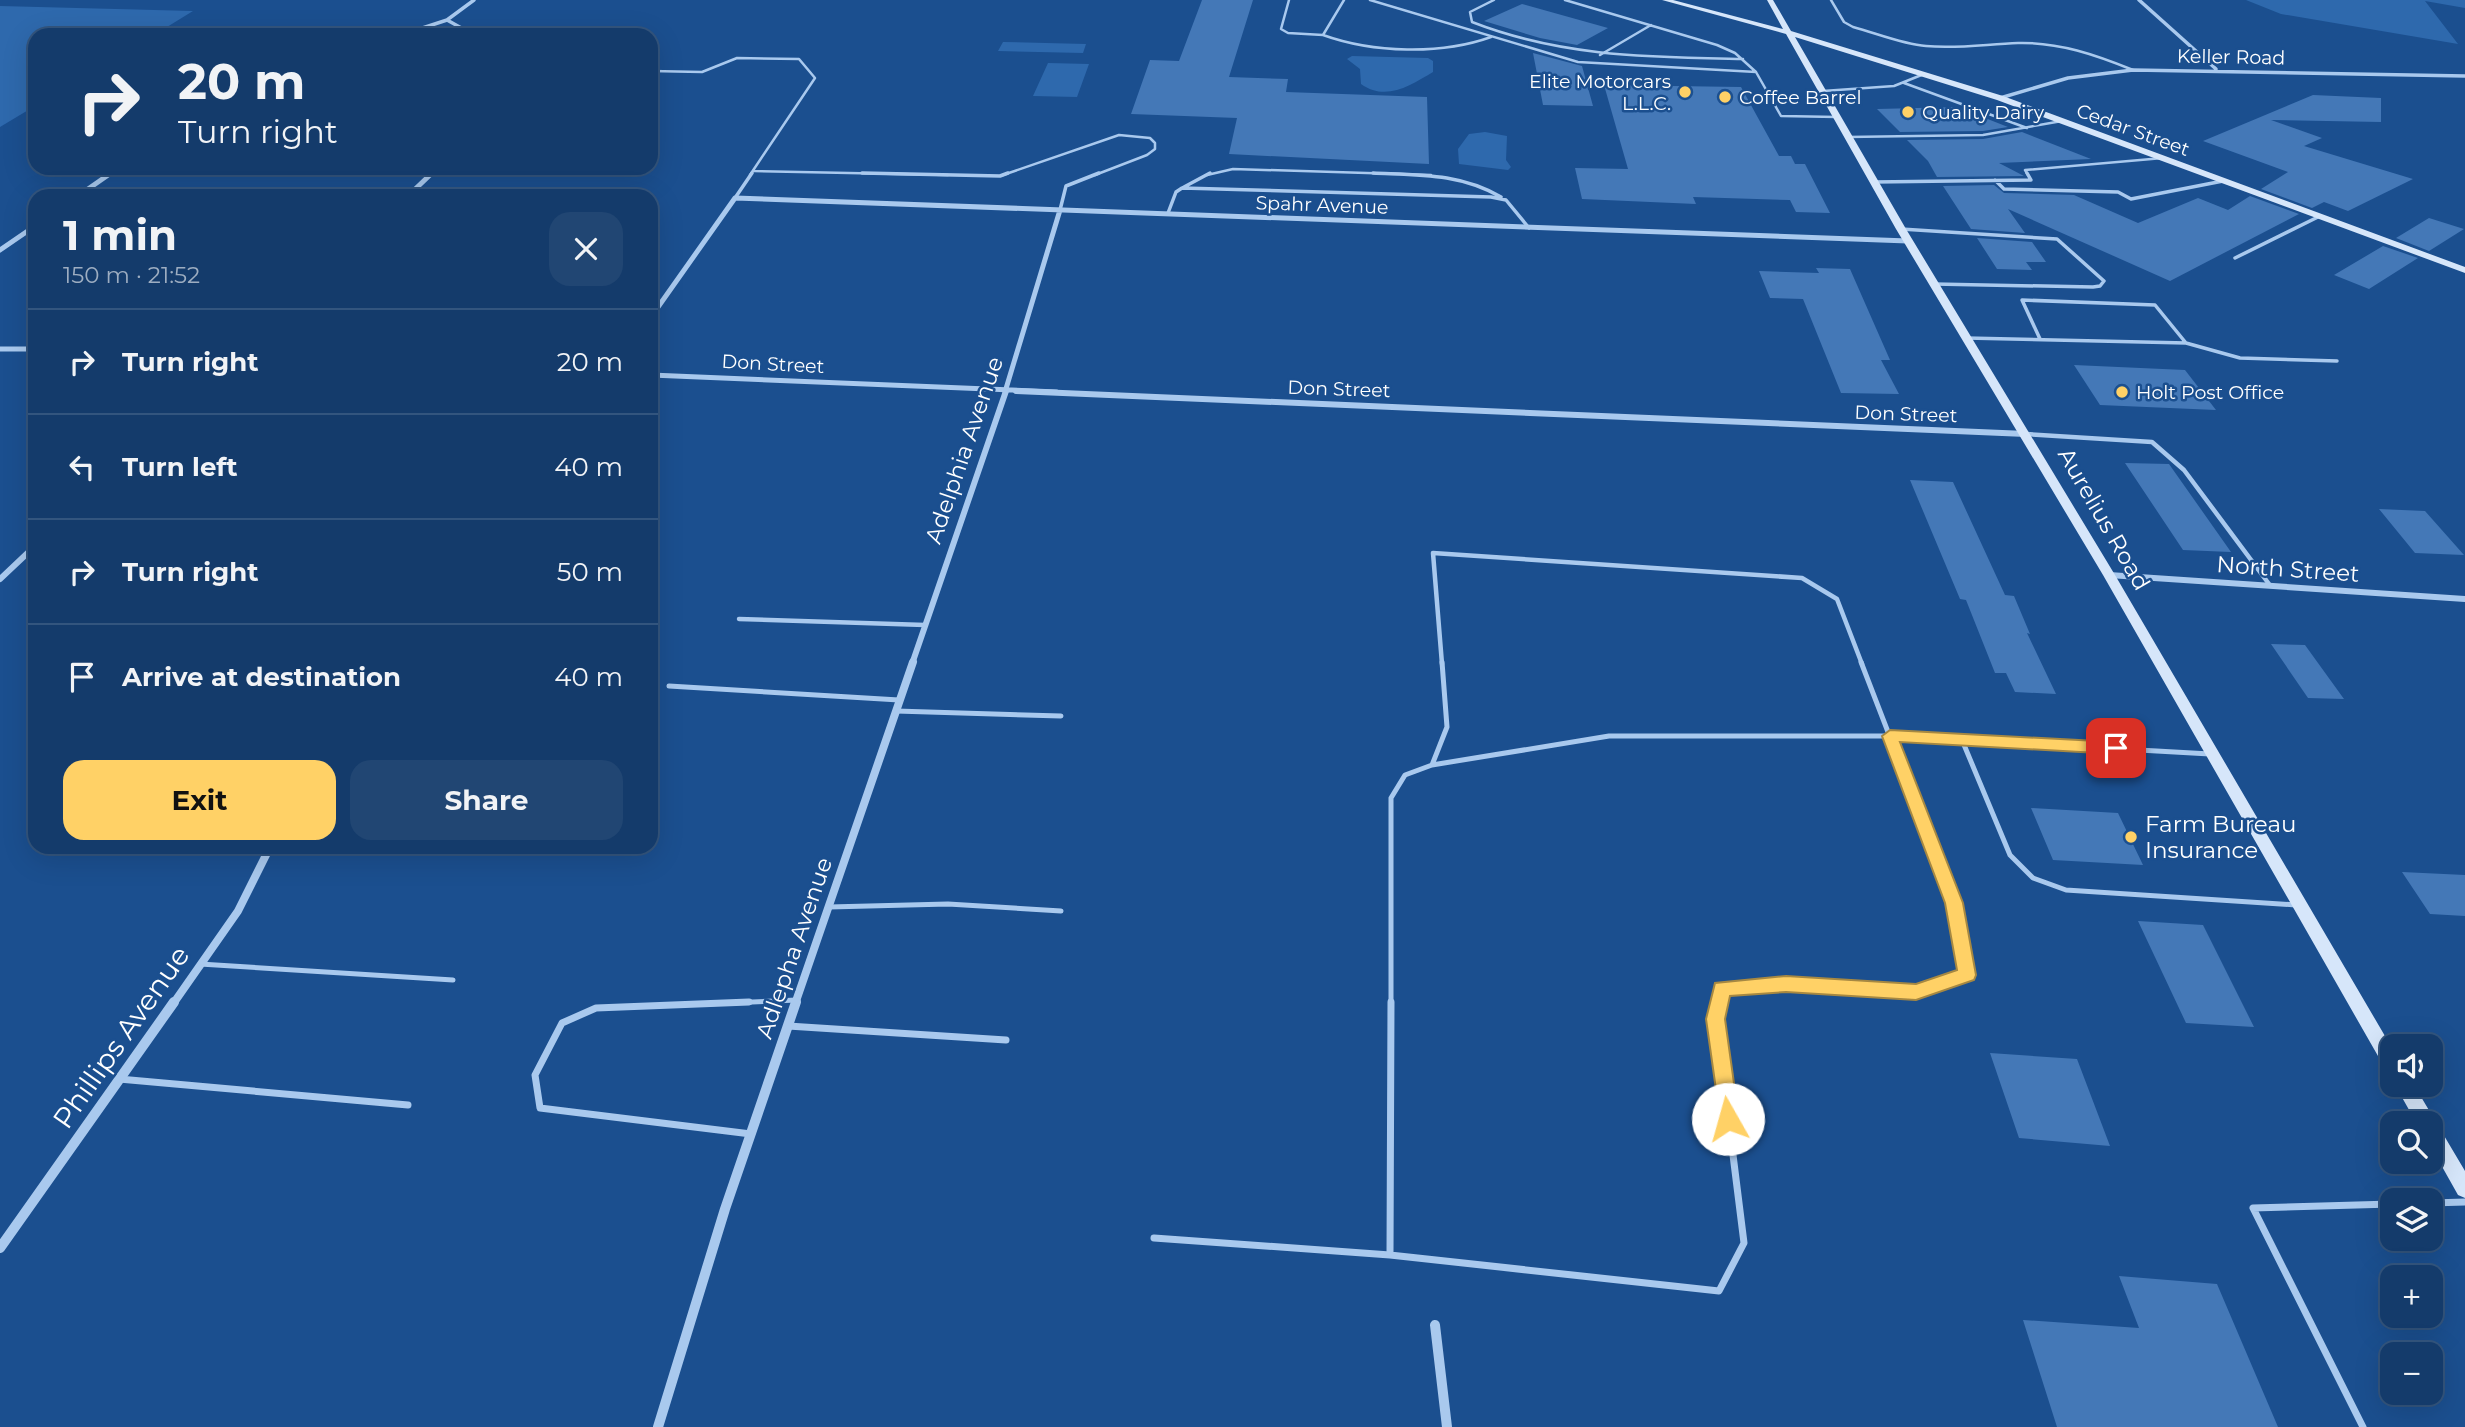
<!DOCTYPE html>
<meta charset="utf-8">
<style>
:root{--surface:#143b6b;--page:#214673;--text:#f1f3f6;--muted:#9dadc1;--line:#33557e;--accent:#ffd166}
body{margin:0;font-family:Montserrat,sans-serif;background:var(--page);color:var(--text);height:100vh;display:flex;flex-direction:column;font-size:26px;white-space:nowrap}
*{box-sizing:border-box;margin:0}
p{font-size:23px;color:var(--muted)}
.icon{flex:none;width:38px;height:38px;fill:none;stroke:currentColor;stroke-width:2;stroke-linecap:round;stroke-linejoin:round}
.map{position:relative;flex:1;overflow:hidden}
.panel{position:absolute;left:28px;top:189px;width:630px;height:665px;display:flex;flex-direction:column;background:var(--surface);border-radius:21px;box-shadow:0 7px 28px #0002,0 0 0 2px var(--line)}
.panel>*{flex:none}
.guide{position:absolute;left:28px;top:28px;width:630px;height:147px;border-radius:21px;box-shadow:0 7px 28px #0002,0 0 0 2px var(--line);background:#143b6b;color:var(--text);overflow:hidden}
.controls{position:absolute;left:2380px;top:1034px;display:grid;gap:14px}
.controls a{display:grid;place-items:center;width:63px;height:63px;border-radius:14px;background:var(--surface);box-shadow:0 7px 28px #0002,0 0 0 2px var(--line);font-size:35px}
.pin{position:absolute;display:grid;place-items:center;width:60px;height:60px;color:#fff;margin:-30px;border-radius:14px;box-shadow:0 4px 10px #0006}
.me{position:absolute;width:77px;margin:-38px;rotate:353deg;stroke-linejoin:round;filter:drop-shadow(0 0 5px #0008)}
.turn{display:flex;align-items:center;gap:24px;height:147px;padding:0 35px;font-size:32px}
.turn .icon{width:91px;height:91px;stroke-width:2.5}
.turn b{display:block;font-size:49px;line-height:60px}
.round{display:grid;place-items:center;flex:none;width:74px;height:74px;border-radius:21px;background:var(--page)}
.overview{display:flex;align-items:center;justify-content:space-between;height:119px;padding:0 35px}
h1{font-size:42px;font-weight:700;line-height:52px}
.action{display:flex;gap:14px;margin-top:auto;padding:14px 35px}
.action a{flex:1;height:80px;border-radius:21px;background:var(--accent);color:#111;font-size:28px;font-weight:700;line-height:80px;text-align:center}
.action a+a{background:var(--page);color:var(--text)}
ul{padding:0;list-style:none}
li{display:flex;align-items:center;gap:21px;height:105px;padding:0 35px;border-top:2px solid var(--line)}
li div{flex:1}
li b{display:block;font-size:26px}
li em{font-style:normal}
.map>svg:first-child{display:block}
</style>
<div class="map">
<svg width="2465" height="1427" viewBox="0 0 2465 1427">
<rect width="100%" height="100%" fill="#1b4f8f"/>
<path fill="#2e69ad" d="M 2246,0 L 2465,0 L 2465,8 L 2425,1 L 2458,44 L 2281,14 Z
M 0,6 L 193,11 L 154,35 L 35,35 L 35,106 L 0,127 Z
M 1003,42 L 1086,44 L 1083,53 L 998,51 Z
M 1352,56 L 1428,58 L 1433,61 L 1433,72 C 1411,85 1386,102 1361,84 L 1360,69 L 1347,59 Z
M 1048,63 L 1089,64 L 1077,97 L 1033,96 Z
M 1485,132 L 1507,136 L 1506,160 L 1511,167 L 1508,170 L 1459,164 L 1458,149 L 1469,134 Z"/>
<path fill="#4478b7" d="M 1202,0 L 1253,0 L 1229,77 L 1288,79 L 1286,92 L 1427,97 L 1429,164 L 1229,154 L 1237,118 L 1131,114 L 1150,60 L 1179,61 Z
M 1522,4 L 1608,28 L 1577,45 L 1540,38 L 1484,21 Z
M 1533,53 L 1582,66 L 1593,106 L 1543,105 Z
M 1604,85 L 1741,87 L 1779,156 L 1791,156 L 1795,164 L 1805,164 L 1830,213 L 1796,212 L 1790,200 L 1693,197 L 1696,204 L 1582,199 L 1575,168 L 1628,169 Z
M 2313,95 L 2381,98 L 2381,122 L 2271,120 L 2322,138 L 2304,146 L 2413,179 L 2348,211 L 2324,202 L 2312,208 L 2261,189 L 2288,172 L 2203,141 Z
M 1957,107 L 2008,127 L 1983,131 L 1900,132 L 1877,109 Z
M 2022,132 L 2091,159 L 1999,163 L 2024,176 L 1937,177 L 1928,161 L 1907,140 L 1983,139 Z
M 1994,185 L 2004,193 L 2074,195 L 2138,223 L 2198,198 L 2228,210 L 2250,196 L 2299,214 L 2170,281 L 2008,209 L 2025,233 L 1971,229 L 1943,186 Z
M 2429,218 L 2464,229 L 2429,251 L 2396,238 Z
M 1977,238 L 2032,242 L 2046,262 L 2026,262 L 2032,270 L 1997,269 Z
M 2383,246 L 2418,258 L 2369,289 L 2334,275 Z
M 1816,268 L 1850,269 L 1890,360 L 1881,360 L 1899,394 L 1841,393 L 1803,299 L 1770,298 L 1759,271 L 1819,273 Z
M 2074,365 L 2185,370 L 2216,410 L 2100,405 Z
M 2125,463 L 2169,464 L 2231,552 L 2183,550 Z
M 1910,480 L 1953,482 L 2005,595 L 2014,596 L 2030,634 L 2027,633 L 2056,694 L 2015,692 L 2006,673 L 1995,673 L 1966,600 L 1960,599 Z
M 2379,509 L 2425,511 L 2464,555 L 2415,553 Z
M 2271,644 L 2305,645 L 2344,699 L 2308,698 Z
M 2031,808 L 2118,813 L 2143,865 L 2053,860 Z
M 2402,872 L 2465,875 L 2465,916 L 2430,914 Z
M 2138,921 L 2203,925 L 2254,1027 L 2186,1023 Z
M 1990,1053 L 2077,1059 L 2110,1146 L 2019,1138 Z
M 2119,1276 L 2217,1284 L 2278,1427 L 2057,1427 L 2023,1320 L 2139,1328 Z"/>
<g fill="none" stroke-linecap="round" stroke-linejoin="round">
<path stroke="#a9c9ee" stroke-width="2.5" d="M 1289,0 L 1281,29 L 1288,33 L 1323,35 L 1344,0
M 1370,0 L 1578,62 L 1756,72 L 1781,116 L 1837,117
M 1494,0 L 1470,12 L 1472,22 C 1562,57 1648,57 1743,59
M 1565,0 L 1717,45 L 1735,53 L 1756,72
M 1831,0 L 1844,22 L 1853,27 C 1876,33 1902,44 1926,46 C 1957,49 1987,44 2018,43 C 2059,42 2096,55 2133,70
M 1323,35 C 1373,53 1441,55 1491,37
M 1600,55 L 1651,25
M 651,71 L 702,72 L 737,58 L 799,59 L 815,78 L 750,175
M 1904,83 L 2027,128
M 1823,91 L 1894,86 L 1924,74
M 1848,137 L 1983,135 L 2062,121
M 754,171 L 948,175
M 1003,175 L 1119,135 L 1150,138 L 1155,143 L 1155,149 L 1147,155 L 1095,175
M 1207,175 L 1233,169 L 1431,175
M 2028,175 L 2025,170 L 2163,158"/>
<path stroke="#a9c9ee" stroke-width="3.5" d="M 862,173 L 1000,176 L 1008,173
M 1373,173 C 1418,175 1460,173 1501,197
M 1995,180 L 2004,189 L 2118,192 L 2131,199 L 2223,181
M 1874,182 L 2031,180 L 2027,173
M 1184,187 L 1210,173
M 735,198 L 752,173
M 1060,210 L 1066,186 L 1099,173
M 1168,213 L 1176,192 L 1182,188 L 1491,197 L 1506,200 L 1529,228
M 1901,229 L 2057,239 L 2104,281 L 2100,286 L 2093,287 L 1934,284
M 2235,258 L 2320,216
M 1966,338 L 2186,343 L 2155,305 L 2022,300 L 2040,339
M 2186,343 L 2240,358 L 2337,361"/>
<path stroke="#a9c9ee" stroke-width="4.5" d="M 2026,434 L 2152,442 L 2184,470 L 2269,584
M 739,619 L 925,625
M 1442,664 L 1433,553 L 1802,578 L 1837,599 L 1862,664"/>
<path stroke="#a9c9ee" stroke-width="5" d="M 669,686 L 899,700
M 896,711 L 1061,716
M 1962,740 L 2010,855 L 2033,878 L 2066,890 L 2296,905
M 1432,765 L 1609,736 L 1890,736 L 2210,754
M 829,907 L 948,904 L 1061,911
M 200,964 L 453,980
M 705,1004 L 797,1000
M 1391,1004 L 1391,798 L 1405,775 L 1432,765 L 1447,727 L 1442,662
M 1719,1004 L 1722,989 L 1786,984 L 1916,992 L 1967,975 L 1954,903 L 1861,662"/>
<path stroke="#a9c9ee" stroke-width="7" d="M 749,1002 L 596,1008 L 562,1023 L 535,1075 L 540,1108 L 751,1134
M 788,1026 L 1006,1040
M 119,1079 L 408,1105
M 2431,1203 L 2465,1202
M 1154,1238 L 1390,1255
M 1390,1255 L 1719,1291 L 1744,1243 L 1716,1019 L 1719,1002
M 1390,1255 L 1391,1002
M 2363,1427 L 2253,1208 L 2392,1204"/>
<path stroke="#a9c9ee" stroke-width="3.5" d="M 2139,0 L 2216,69
M 447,20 L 474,35
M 401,35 L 447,20 L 474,0
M 2000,98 L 2068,78 L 2133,70 L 2465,76
M 108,175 L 118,168
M 430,175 L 437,168"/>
<path stroke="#a9c9ee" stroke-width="5" d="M 78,196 L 111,173
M 408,196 L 432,173
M 0,250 L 35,226
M 651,317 L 735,198 L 1908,241
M 0,349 L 35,349
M 651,375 L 1057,392
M 1005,392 L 1060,210"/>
<path stroke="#a9c9ee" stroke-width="6" d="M 1016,391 L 2026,434
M 2109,575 L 2465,599
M 0,579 L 35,546
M 912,664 L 1006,391"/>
<path stroke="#a9c9ee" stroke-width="8" d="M 173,1004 L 238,911 L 270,847
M 795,1004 L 913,662"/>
<path stroke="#a9c9ee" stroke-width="10" d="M 0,1248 L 174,1002
M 1435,1325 L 1447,1427
M 658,1427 L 725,1209 L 796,1002"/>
<path fill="#d6e6fa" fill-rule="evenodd" d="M 1662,0 L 1673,0 L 1783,29 L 1767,0 L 1773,0 L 1791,31 L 2003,96 L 2465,267 L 2465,273 L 1997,100 L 1795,37 L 1906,229 L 2115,575 L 2392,1048 L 2392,1072 L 2386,1070 L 2103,575 L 1896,229 L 1786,34 Z
M 2395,1085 L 2414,1085 L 2465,1171 L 2465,1198 L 2458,1195 L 2431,1147 L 2431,1124 L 2417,1124 Z"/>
</g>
<path fill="#ffd166" stroke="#a68842" stroke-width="2" d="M 1890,730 L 2116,742 L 2124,748 L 2116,754 L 1900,742 L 1963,903 L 1976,975 L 1974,980 L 1916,1000 L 1786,992 L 1730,996 L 1725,1019 L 1739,1119 L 1736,1125 L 1728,1128 L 1721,1125 L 1706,1019 L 1715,983 L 1786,976 L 1916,984 L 1957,970 L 1945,903 L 1882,736 Z"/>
<g fill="#ffd166" stroke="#1b4f8f" stroke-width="2.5">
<circle cx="1685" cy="92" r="7"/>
<circle cx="1725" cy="97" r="7"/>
<circle cx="1908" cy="112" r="7"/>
<circle cx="2122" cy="392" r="7"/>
<circle cx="2131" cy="837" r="7"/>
</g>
<g text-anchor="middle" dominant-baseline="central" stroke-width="5" stroke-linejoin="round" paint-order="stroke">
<g font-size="19" fill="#fff" stroke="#1b4f8f">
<text transform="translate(2231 57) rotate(1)">Keller Road</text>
<text transform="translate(2133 130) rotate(20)">Cedar Street</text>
<text transform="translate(1322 205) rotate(2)">Spahr Avenue</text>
<text transform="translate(773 364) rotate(3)">Don Street</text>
<text transform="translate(1339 389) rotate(2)">Don Street</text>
<text transform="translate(1906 414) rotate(2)">Don Street</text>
</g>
<g font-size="19" fill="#fff" stroke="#1b4f8f" text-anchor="start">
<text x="1671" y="81" text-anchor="end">Elite Motorcars<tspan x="1671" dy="22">L.L.C.</tspan></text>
<text x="1739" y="97">Coffee Barrel</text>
<text x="1922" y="112">Quality Dairy</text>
<text x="2136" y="392">Holt Post Office</text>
</g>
<g font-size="23" fill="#fff" stroke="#1b4f8f">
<text transform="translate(964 450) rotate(-71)">Adelphia Avenue</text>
<text transform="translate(2104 519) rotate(60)">Aurelius Road</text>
<text transform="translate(2288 569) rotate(4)">North Street</text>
<text transform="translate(794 948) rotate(-71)">Adlepha Avenue</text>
</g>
<g font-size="23" fill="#fff" stroke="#1b4f8f" text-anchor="start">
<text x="2145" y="824">Farm Bureau<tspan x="2145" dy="26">Insurance</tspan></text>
</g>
<g font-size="28" fill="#fff" stroke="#1b4f8f">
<text transform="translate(121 1037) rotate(-55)">Phillips Avenue</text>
</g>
</g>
</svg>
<div class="controls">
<a><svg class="icon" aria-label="sound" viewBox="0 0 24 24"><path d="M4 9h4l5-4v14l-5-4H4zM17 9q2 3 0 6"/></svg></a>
<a><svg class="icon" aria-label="search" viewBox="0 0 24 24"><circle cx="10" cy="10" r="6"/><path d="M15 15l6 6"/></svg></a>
<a><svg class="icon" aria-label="layers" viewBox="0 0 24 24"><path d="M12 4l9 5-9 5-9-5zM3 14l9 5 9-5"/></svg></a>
<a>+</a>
<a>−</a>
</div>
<div class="pin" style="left:2116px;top:748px;background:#d93025"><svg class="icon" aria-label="arrive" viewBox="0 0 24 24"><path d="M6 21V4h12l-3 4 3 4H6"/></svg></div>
<svg class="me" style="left:1728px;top:1119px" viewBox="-20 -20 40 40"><circle r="19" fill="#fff"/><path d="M0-13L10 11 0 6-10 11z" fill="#ffd166"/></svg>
<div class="guide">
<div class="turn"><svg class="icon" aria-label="right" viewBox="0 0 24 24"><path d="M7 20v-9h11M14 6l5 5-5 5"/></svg><div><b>20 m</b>Turn right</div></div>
</div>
<section class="panel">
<div class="overview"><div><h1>1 min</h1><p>150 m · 21:52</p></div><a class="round"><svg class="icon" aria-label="close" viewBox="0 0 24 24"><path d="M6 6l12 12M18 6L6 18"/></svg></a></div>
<ul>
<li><svg class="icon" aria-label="right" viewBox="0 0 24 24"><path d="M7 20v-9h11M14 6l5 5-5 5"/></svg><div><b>Turn right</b></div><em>20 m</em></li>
<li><svg class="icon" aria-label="left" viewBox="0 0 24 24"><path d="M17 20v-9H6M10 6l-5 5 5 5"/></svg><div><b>Turn left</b></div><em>40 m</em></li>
<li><svg class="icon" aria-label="right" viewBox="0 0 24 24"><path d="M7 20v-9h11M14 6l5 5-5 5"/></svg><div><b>Turn right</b></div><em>50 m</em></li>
<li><svg class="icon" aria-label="arrive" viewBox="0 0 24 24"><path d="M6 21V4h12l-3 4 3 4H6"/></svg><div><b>Arrive at destination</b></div><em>40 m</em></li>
</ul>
<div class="action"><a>Exit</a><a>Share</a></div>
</section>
</div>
